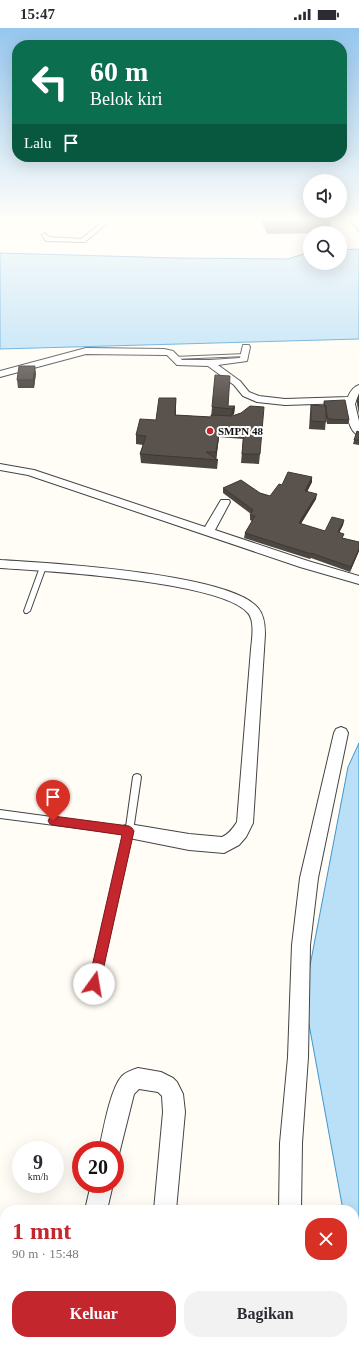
<!DOCTYPE html>
<html lang="id">
<meta charset="utf-8">
<style>
:root{--surface:#fff;--page:#f2f2f3;--text:#2b2b33;--muted:#7c7c81;--accent:#c4262e}
body{margin:0;font-family:Georgia,serif;background:var(--page);color:var(--text);height:100vh;display:flex;flex-direction:column;font-size:15px;white-space:nowrap}
*{box-sizing:border-box;margin:0}
p{font-size:13px;color:var(--muted)}
.icon{flex:none;width:22px;height:22px;fill:none;stroke:currentColor;stroke-width:2;stroke-linecap:round;stroke-linejoin:round}
.map{position:relative;flex:1;overflow:hidden}
.drawer{position:absolute;left:0px;top:1177px;width:359px;height:140px;display:flex;flex-direction:column;background:var(--surface);border-radius:16px 16px 0 0;box-shadow:0 4px 16px #0002}
.drawer>*{flex:none}
.banner{position:absolute;left:12px;top:12px;width:335px;height:122px;border-radius:16px;box-shadow:0 4px 16px #0002;background:#0b6e4f;color:#fff;overflow:hidden}
.tools{position:absolute;left:303px;top:146px;display:grid;gap:8px}
.tools a{display:grid;place-items:center;width:44px;height:44px;border-radius:50%;background:var(--surface);box-shadow:0 4px 16px #0002;font-size:20px}
.speed{position:absolute;left:12px;top:1113px;display:flex;gap:8px;font-size:20px;font-weight:700;text-align:center}
.speed>*{display:grid;place-content:center;width:52px;height:52px;border-radius:50%;background:var(--surface);box-shadow:0 4px 16px #0002;line-height:1}
.speed small{font-size:10px;font-weight:400}
.speed .limit{border:6px solid #d22;background:#fff;color:#111}
.pin{position:absolute;display:grid;place-items:center;width:34px;height:34px;color:#fff;margin:-41px -17px;border-radius:50% 50% 50% 0;rotate:-45deg;box-shadow:0 0 4px #0007}
.pin .icon{rotate:45deg}
.me{position:absolute;width:44px;margin:-22px;rotate:13deg;stroke-linejoin:round;filter:drop-shadow(0 0 3px #0008)}
.turn{display:flex;align-items:center;gap:14px;height:84px;padding:0 12px;font-size:18px}
.turn .icon{width:52px;height:52px;stroke-width:2.5}
.turn b{display:block;font-size:28px;line-height:34px}
.then{display:flex;align-items:center;height:38px;padding:0 12px;background:#0003;gap:8px;font-size:15px}
.round{display:grid;place-items:center;flex:none;width:42px;height:42px;border-radius:16px;background:var(--page)}
.head{display:flex;align-items:center;justify-content:space-between;height:68px;padding:0 12px}
h1{font-size:24px;font-weight:600;line-height:30px;color:var(--accent)}
.action{display:flex;gap:8px;margin-top:auto;padding:8px 12px}
.action a{flex:1;height:46px;border-radius:16px;background:var(--accent);color:#fff;font-size:16px;font-weight:600;line-height:46px;text-align:center}
.action a+a{background:var(--page);color:var(--text)}
.status{display:flex;justify-content:space-between;align-items:center;height:28px;padding:0 20px;background:var(--surface);direction:ltr}
.status svg{height:11px;fill:currentColor}
.map>svg:first-child{display:block}
</style>
<div class="status"><b>15:47</b><svg viewBox="0 0 49 12"><path d="M0 12V9h3v3zM5 12V6h3v6zM10 12V3h3v9zM15 12V0h3v12zM26 1h20v11H26zM47 4h2v5h-2z"/></svg></div>
<div class="map">
<svg width="359" height="1317" viewBox="0 0 359 1317">
<rect width="100%" height="100%" fill="#fffdf5"/>
<path fill="#b9e0f7" stroke="#3f96cf" d="M 359,221 L 359,311 L 0,321 L 0,225 L 176,230 L 288,231 L 310,224 L 310,235 L 340,235 L 340,222 Z
M 359,715 L 359,1269 L 354,1241 L 354,1182 L 343,1182 L 304,969 L 348,739 Z"/>
<g fill="none" stroke-linecap="round" stroke-linejoin="round">
<path stroke="#3f96cf" stroke-width="2" d="M 347,190 L 359,203"/>
<defs>
<path id="lane" d="M 245,326 L 246,326 L 246,328 L 174,331 L 172,330 L 174,329 Z
M 43,537 L 46,539 L 30,583 L 27,585 L 25,585 L 24,583 L 40,539 Z
M 137,746 L 140,747 L 141,749 L 133,803 L 99,956 L 97,959 L 94,961 L 91,959 L 89,956 L 124,806 L 0,790 L 0,782 L 126,799 L 133,749 L 134,747 Z"/>
<path id="street" d="M 107,190 L 113,190 L 85,214 L 47,213 L 45,212 L 42,207 L 45,205 L 49,209 L 81,211 Z
M 243,317 L 249,317 L 250,319 L 247,333 L 218,337 L 240,353 L 249,364 L 259,368 L 285,371 L 348,369 C 350,364 353,359 359,357 L 359,365 L 355,376 L 359,393 L 359,407 C 349,405 346,384 346,375 L 285,377 L 257,374 L 243,368 L 234,357 L 208,338 L 177,337 L 167,327 L 164,327 L 86,326 L 0,349 L 0,343 L 86,320 L 164,321 L 173,323 L 182,332 L 210,332 L 240,330 Z
M 0,436 L 34,442 L 205,499 L 221,472 L 229,472 L 230,474 L 215,502 L 308,533 L 359,548 L 359,556 L 300,539 L 28,447 L 0,442 Z
M 0,532 C 48,535 230,545 258,580 C 264,587 265,597 265,606 L 253,795 L 246,809 L 239,817 L 224,825 L 189,822 L 129,810 L 123,808 L 121,803 L 123,798 L 129,796 L 189,806 L 222,809 C 229,806 233,800 237,794 L 251,621 C 252,611 255,593 248,585 C 221,553 47,543 0,540 Z
M 341,699 L 346,701 L 348,705 L 318,850 L 310,917 L 308,1029 L 302,1115 L 301,1182 L 279,1182 L 280,1115 L 288,1029 L 292,917 L 300,850 L 334,705 L 336,701 Z
M 138,1040 L 161,1044 L 173,1050 L 177,1054 L 183,1066 L 185,1084 L 176,1182 L 154,1182 L 163,1084 L 162,1068 L 158,1064 L 139,1061 L 134,1066 L 118,1130 L 115,1131 L 115,1122 L 99,1122 C 103,1104 110,1061 122,1048 C 126,1044 132,1042 138,1040 Z
M 91,1156 L 113,1156 L 107,1182 L 85,1182 Z
M 0,1263 L 5,1264 L 5,1288 L 0,1287 Z
M 117,1312 L 159,1312 L 157,1317 L 119,1317 Z
M 274,1312 L 298,1312 L 299,1317 L 273,1317 Z"/>
</defs>
<use href="#lane" stroke="#444" stroke-width="2"/>
<use href="#street" stroke="#444" stroke-width="2"/>
<use href="#lane" fill="#fff" fill-rule="evenodd"/>
<use href="#street" fill="#fff" fill-rule="evenodd"/>
</g>
<path fill="#4d4742" d="M 262,190 L 329,190 L 331,193 L 330,205 L 267,206 L 262,195 Z
M 36,345 L 34,360 L 18,360 L 17,352 Z
M 359,368 L 359,386 L 357,376 Z
M 176,370 L 176,387 L 211,389 L 212,379 L 228,378 L 235,378 L 234,386 L 232,388 L 241,385 L 260,426 L 259,436 L 241,435 L 243,411 L 219,409 L 216,431 L 218,432 L 217,441 L 141,435 L 140,426 L 143,417 L 136,416 L 136,407 L 156,392 Z
M 324,373 L 349,392 L 348,396 L 327,396 L 326,390 L 325,402 L 309,401 L 310,385 L 311,377 L 323,378 Z
M 357,403 L 359,404 L 359,417 L 353,416 Z
M 312,449 L 312,454 L 307,463 L 316,471 L 301,496 L 325,503 L 344,492 L 343,497 L 339,505 L 343,510 L 359,514 L 359,523 L 350,544 L 311,530 L 310,531 L 244,510 L 245,505 L 252,493 L 250,492 L 250,487 L 251,486 L 223,465 L 223,460 L 260,465 L 270,468 L 282,457 Z"/>
<path fill="#3f3936" d="M 35,338 L 36,345 L 34,360 L 33,352 Z
M 176,370 L 176,379 L 175,396 L 175,387 Z
M 235,378 L 234,386 L 231,388 L 232,381 Z
M 220,400 L 219,409 L 216,433 L 216,424 Z
M 312,449 L 312,454 L 305,468 L 305,463 Z
M 317,466 L 316,471 L 298,500 L 299,495 Z
M 344,492 L 343,497 L 337,509 L 338,504 Z
M 359,521 L 359,523 L 350,544 L 351,539 Z"/>
<path fill="#5a524d" stroke="#3f3936" d="M 266,190 L 329,190 L 331,193 L 268,195 Z
M 19,338 L 35,338 L 33,352 L 17,352 Z
M 215,347 L 230,348 L 228,378 L 235,378 L 232,381 L 212,379 Z
M 359,368 L 359,378 L 357,372 Z
M 159,370 L 176,370 L 175,387 L 211,389 L 211,387 L 232,388 L 241,385 L 250,378 L 264,379 L 260,426 L 242,426 L 244,402 L 220,400 L 216,424 L 206,424 L 218,432 L 140,426 L 146,408 L 136,407 L 140,391 L 156,392 Z
M 345,372 L 349,392 L 328,391 L 326,383 L 326,378 L 325,378 L 324,373 Z
M 311,377 L 326,378 L 326,394 L 311,393 Z
M 357,403 L 359,404 L 359,412 L 354,412 Z
M 288,444 L 312,449 L 305,463 L 317,466 L 299,495 L 325,503 L 332,489 L 344,492 L 338,504 L 344,506 L 342,510 L 359,514 L 359,521 L 351,539 L 311,525 L 311,526 L 245,505 L 255,488 L 250,487 L 253,482 L 223,460 L 241,452 L 260,465 L 270,468 L 279,456 L 282,457 Z"/>
<linearGradient id="sky" x2="0" y2="1"><stop stop-color="#95c6ee"/><stop offset="0.51" stop-color="#fffefa"/><stop offset="1" stop-color="#fffefa" stop-opacity="0"/></linearGradient>
<rect width="359" height="374" fill="url(#sky)"/>
<path fill="#c4262e" stroke="#7f191e" d="M 53,788 L 129,798 L 132,800 L 134,803 L 100,956 L 98,960 L 94,962 L 90,960 L 88,956 L 122,807 L 53,797 L 50,796 L 48,793 L 50,789 Z"/>
<circle fill="#c4262e" stroke="#fff" stroke-width="1.5" cx="210" cy="403" r="4"/>
<g text-anchor="middle" dominant-baseline="central" stroke-width="4" stroke-linejoin="round" paint-order="stroke">
<g font-size="11" font-weight="bold" fill="#111" stroke="#fff" text-anchor="start">
<text x="218" y="403">SMPN 48</text>
</g>
</g>
</svg>
<div class="tools">
<a><svg class="icon" aria-label="sound" viewBox="0 0 24 24"><path d="M4 9h4l5-4v14l-5-4H4zM17 9q2 3 0 6"/></svg></a>
<a><svg class="icon" aria-label="search" viewBox="0 0 24 24"><circle cx="10" cy="10" r="6"/><path d="M15 15l6 6"/></svg></a>
</div>
<div class="speed"><div>9<small>km/h</small></div><div class="limit">20</div></div>
<div class="pin" style="left:53px;top:793px;background:#d93025"><svg class="icon" aria-label="arrive" viewBox="0 0 24 24"><path d="M6 21V4h12l-3 4 3 4H6"/></svg></div>
<svg class="me" style="left:94px;top:956px" viewBox="-20 -20 40 40"><circle r="19" fill="#fff"/><path d="M0-13L10 11 0 6-10 11z" fill="#c4262e"/></svg>
<div class="banner">
<div class="turn"><svg class="icon" aria-label="left" viewBox="0 0 24 24"><path d="M17 20v-9H6M10 6l-5 5 5 5"/></svg><div><b>60 m</b>Belok kiri</div></div>
<div class="then">Lalu<svg class="icon" aria-label="arrive" viewBox="0 0 24 24"><path d="M6 21V4h12l-3 4 3 4H6"/></svg></div>
</div>
<section class="drawer">
<div class="head"><div><h1>1 mnt</h1><p>90 m · 15:48</p></div><a class="round" style="background:#d93025;color:#fff"><svg class="icon" aria-label="close" viewBox="0 0 24 24"><path d="M6 6l12 12M18 6L6 18"/></svg></a></div>
<div class="action"><a>Keluar</a><a>Bagikan</a></div>
</section>
</div>
